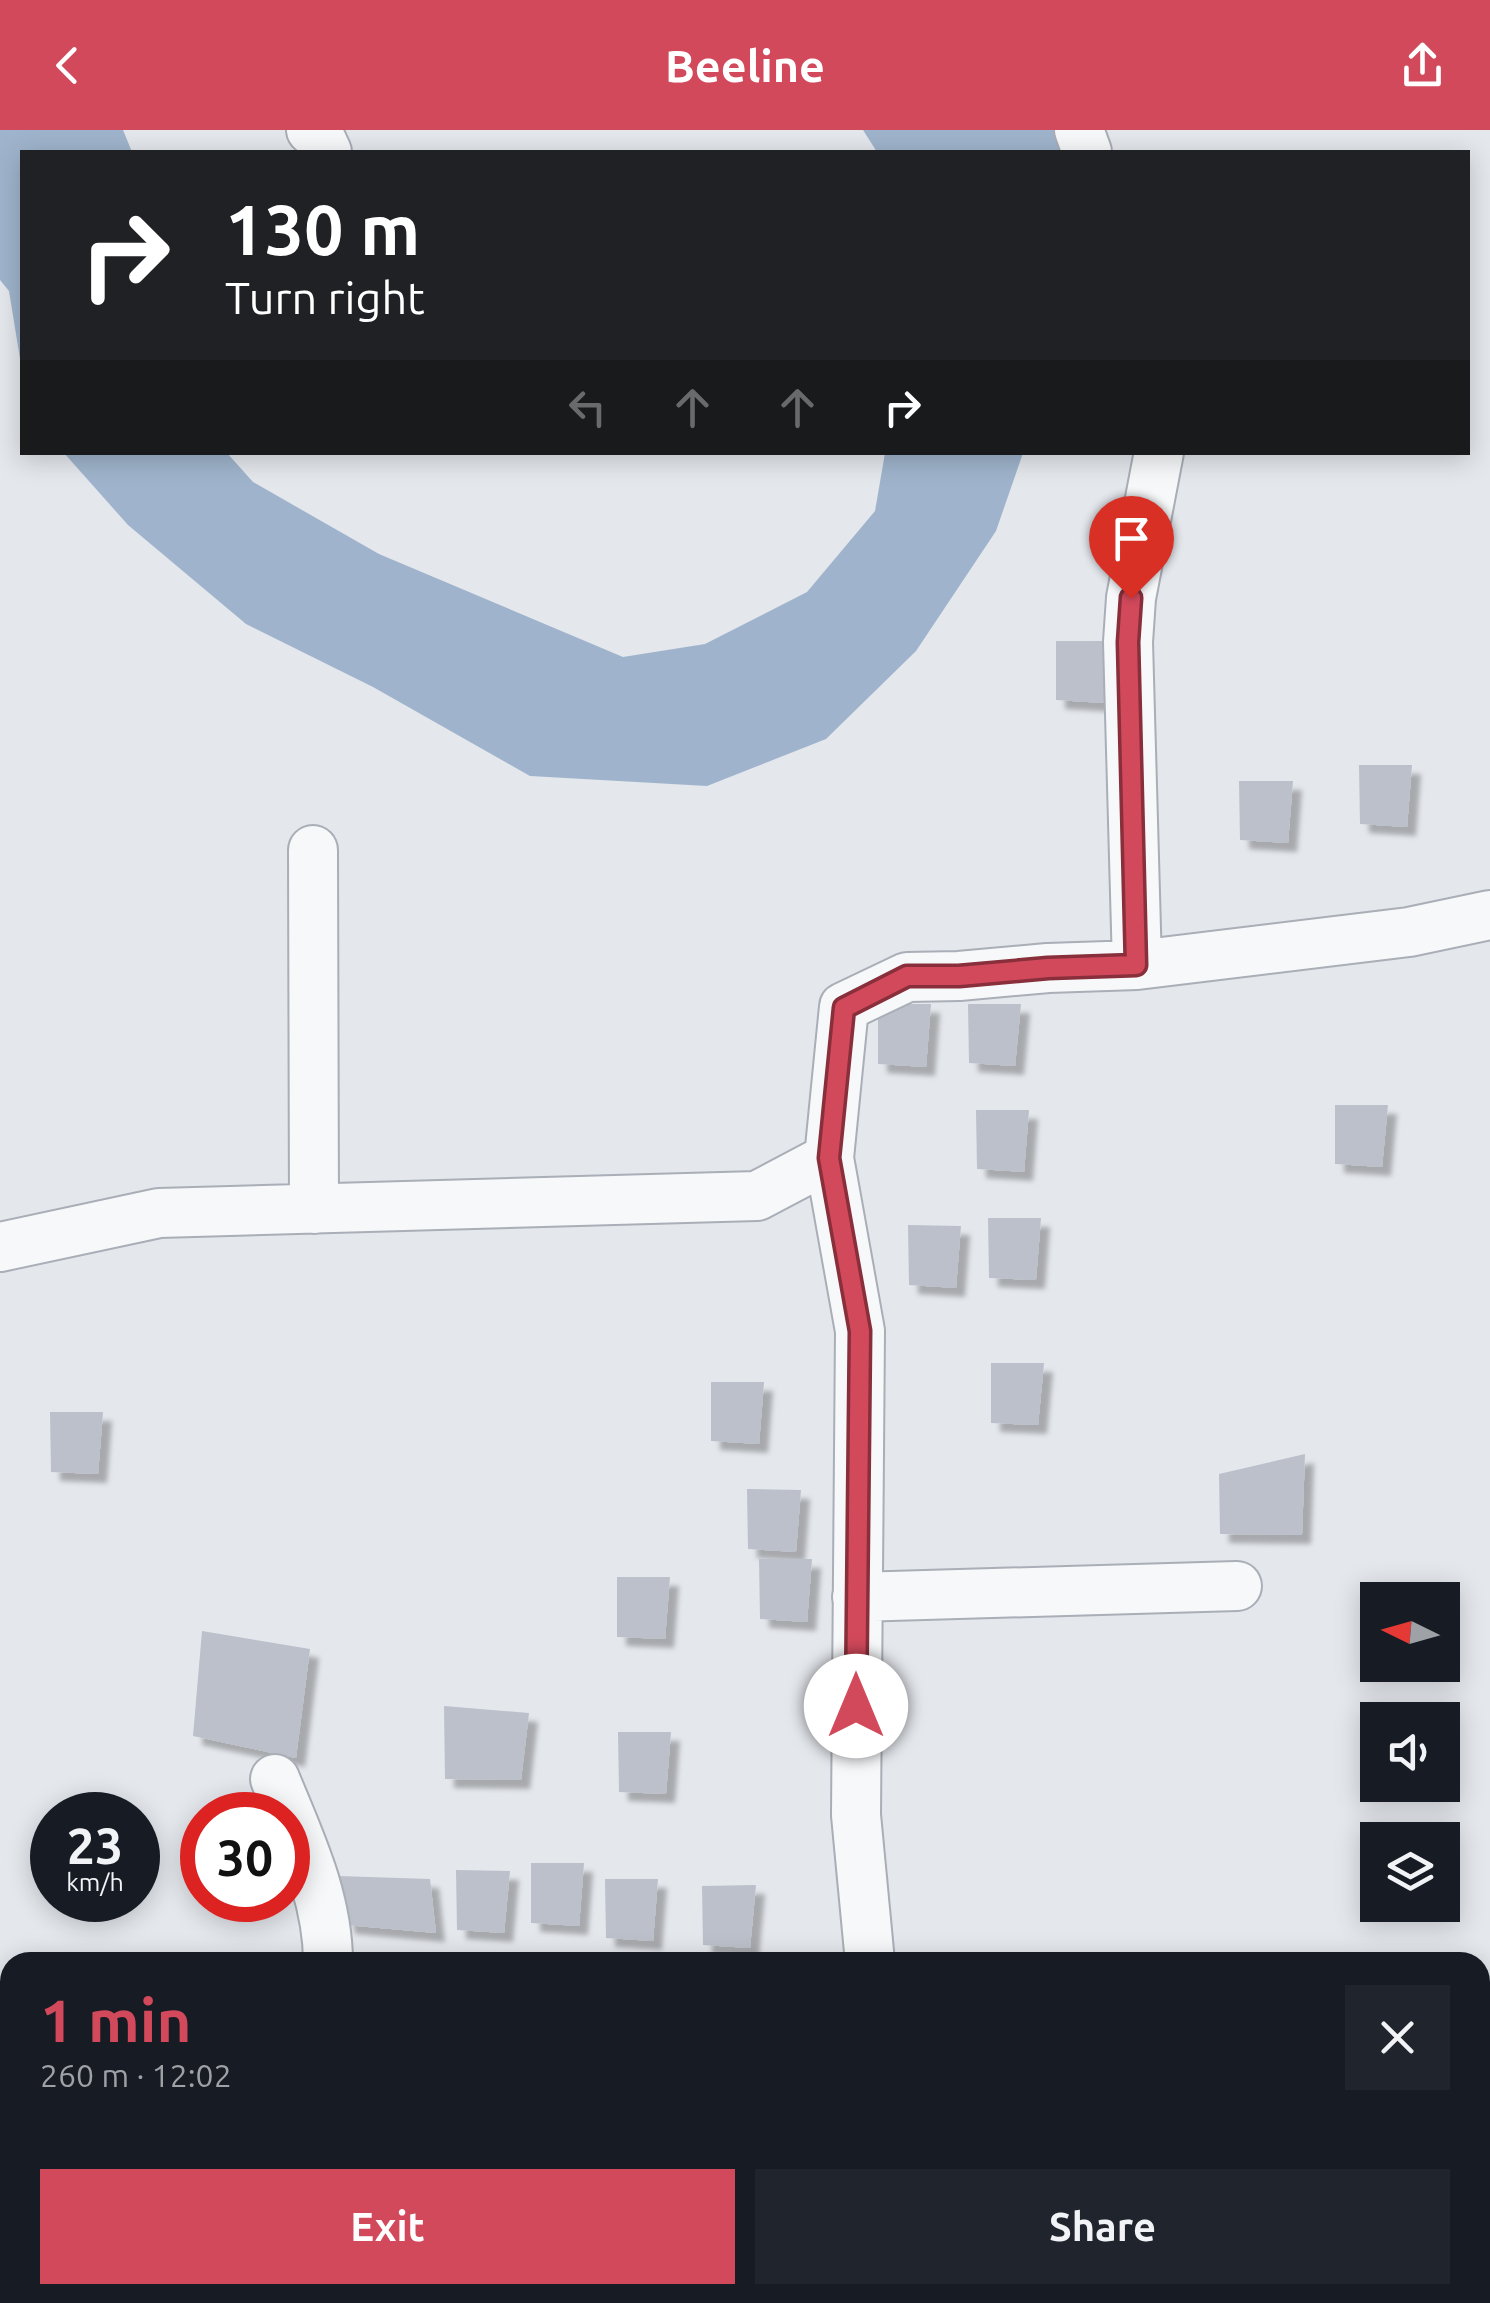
<!DOCTYPE html>
<meta charset="utf-8">
<style>
:root{--surface:#171b24;--page:#20242c;--text:#f1f3f6;--muted:#9ea1a6;--accent:#d1495b}
body{margin:0;font-family:Ubuntu,sans-serif;background:var(--page);color:var(--text);height:100vh;display:flex;flex-direction:column;font-size:38px;white-space:nowrap}
*{box-sizing:border-box;margin:0}
p{font-size:32px;color:var(--muted)}
.icon{flex:none;width:55px;height:55px;fill:none;stroke:currentColor;stroke-width:2;stroke-linecap:round;stroke-linejoin:round}
.map{position:relative;flex:1;overflow:hidden}
.details{position:absolute;left:0px;top:1822px;width:1490px;height:352px;display:flex;flex-direction:column;background:var(--surface);border-radius:30px 30px 0 0;box-shadow:0 5px 25px #0003}
.details>*{flex:none}
.top-card{position:absolute;left:20px;top:20px;width:1450px;height:305px;border-radius:0px;box-shadow:0 5px 25px #0003;background:#202124;color:#fff;overflow:hidden}
.needle{width:65px;rotate:275deg}
.fabs{position:absolute;left:1360px;top:1452px;display:grid;gap:20px}
.fabs a{display:grid;place-items:center;width:100px;height:100px;border-radius:0px;background:var(--surface);box-shadow:0 5px 25px #0003;font-size:50px}
.speed{position:absolute;left:30px;top:1662px;display:flex;gap:20px;font-size:50px;font-weight:700;text-align:center}
.speed>*{display:grid;place-content:center;width:130px;height:130px;border-radius:50%;background:var(--surface);box-shadow:0 5px 25px #0003;line-height:1}
.speed small{font-size:25px;font-weight:400}
.speed .limit{border:15px solid #d22;background:#fff;color:#111}
.pin{position:absolute;display:grid;place-items:center;width:85px;height:85px;color:#fff;margin:-102px -42px;border-radius:50% 50% 50% 0;rotate:-45deg;box-shadow:0 0 10px #0007}
.pin .icon{rotate:45deg}
.me{position:absolute;width:110px;margin:-55px;rotate:0deg;stroke-linejoin:round;filter:drop-shadow(0 0 8px #0008)}
.turn{display:flex;align-items:center;gap:35px;height:210px;padding:0 40px;font-size:45px}
.turn .icon{width:130px;height:130px;stroke-width:2.5}
.turn b{display:block;font-size:70px;line-height:85px}
.lanes{display:flex;align-items:center;height:95px;padding:0 40px;background:#0003;justify-content:center;gap:50px;direction:ltr}
.lanes .off{opacity:.35}
.round{display:grid;place-items:center;flex:none;width:105px;height:105px;border-radius:0px;background:var(--page)}
.head{display:flex;align-items:center;justify-content:space-between;height:170px;padding:0 40px}
h1{font-size:60px;font-weight:600;line-height:75px;color:var(--accent)}
.primary-button{display:flex;gap:20px;margin-top:auto;padding:20px 40px}
.primary-button a{flex:1;height:115px;border-radius:0px;background:var(--accent);color:#fff;font-size:40px;font-weight:600;line-height:115px;text-align:center}
.primary-button a+a{background:var(--page);color:var(--text)}
header{display:flex;justify-content:space-between;align-items:center;height:130px;padding:0 40px;background:var(--accent);color:#fff;font-size:45px;font-weight:600}
.map>svg:first-child{display:block}
</style>
<header><svg class="icon" aria-label="back" viewBox="0 0 24 24"><path d="M15 5l-7 7 7 7"/></svg>Beeline<svg class="icon" aria-label="share" viewBox="0 0 24 24"><path d="M12 15V3M7 8l5-5 5 5M5 13v7h14v-7"/></svg></header>
<div class="map">
<svg width="1490" height="2173" viewBox="0 0 1490 2173">
<defs>
<filter id="shadow"><feDropShadow dx="9" dy="9" stdDeviation="2.5" flood-color="#0004"/></filter>
</defs>
<rect width="100%" height="100%" fill="#e4e7ec"/>
<path fill="#9fb4cc" d="M 0,0 L 123,0 L 132,22 L 22,22 L 22,241 L 9,161 L 0,150 Z
M 863,0 L 1068,0 L 1063,22 L 877,22 Z
M 64,323 L 227,323 L 253,352 L 379,424 L 623,527 L 705,514 L 807,462 L 875,381 L 885,323 L 1023,323 L 996,401 L 916,521 L 826,609 L 707,656 L 530,646 L 373,557 L 246,494 L 128,395 Z"/>
<path fill="#bbc0ca" filter="url(#shadow)" d="M 1056,511 L 1109,511 L 1104,573 L 1056,570 Z
M 1359,635 L 1412,635 L 1407,697 L 1360,694 Z
M 1239,651 L 1293,651 L 1288,713 L 1240,710 Z
M 878,874 L 931,874 L 926,937 L 878,934 Z
M 968,874 L 1021,874 L 1015,936 L 969,933 Z
M 1335,975 L 1388,975 L 1382,1037 L 1335,1034 Z
M 976,980 L 1029,980 L 1024,1042 L 977,1039 Z
M 988,1088 L 1041,1088 L 1036,1150 L 989,1148 Z
M 908,1095 L 961,1096 L 956,1158 L 909,1155 Z
M 991,1233 L 1044,1233 L 1038,1295 L 991,1293 Z
M 711,1252 L 764,1252 L 759,1314 L 711,1311 Z
M 50,1282 L 103,1282 L 98,1344 L 51,1342 Z
M 1305,1324 L 1302,1405 L 1220,1404 L 1219,1344 Z
M 747,1359 L 801,1360 L 796,1422 L 748,1419 Z
M 759,1429 L 812,1429 L 807,1492 L 760,1489 Z
M 617,1447 L 670,1447 L 665,1509 L 617,1507 Z
M 202,1501 L 310,1519 L 296,1628 L 193,1606 Z
M 444,1576 L 529,1583 L 521,1650 L 445,1649 Z
M 618,1602 L 671,1602 L 666,1664 L 619,1662 Z
M 531,1733 L 584,1733 L 579,1796 L 531,1793 Z
M 456,1740 L 510,1741 L 504,1803 L 457,1800 Z
M 338,1746 L 430,1749 L 436,1803 L 346,1795 Z
M 605,1749 L 658,1749 L 653,1811 L 606,1808 Z
M 756,1755 L 750,1818 L 703,1815 L 702,1756 Z
M 76,2165 L 157,2165 L 157,2173 L 78,2173 Z
M 203,2165 L 298,2165 L 297,2173 L 203,2173 Z
M 914,2165 L 963,2165 L 963,2173 L 914,2173 Z
M 1017,2165 L 1067,2165 L 1066,2173 L 1017,2173 Z"/>
<g fill="none" stroke-linecap="round" stroke-linejoin="round">
<defs>
<path id="minor" d="M 311,0 L 320,7 L 327,22
M 1079,0 L 1087,22
M 313,720 L 314,1079
M 1137,835 L 1128,512 L 1131,468 L 1159,322
M 829,1028 L 860,1201 L 856,1685 L 870,1832
M 0,1117 L 159,1083 L 757,1066 L 829,1028 L 844,877 L 907,847 L 959,846 L 1048,838 L 1137,835 L 1409,802 L 1490,785
M 857,1467 L 1237,1456
M 275,1649 C 299,1708 328,1767 328,1832
M 1129,2165 L 1130,2173
M 881,2173 L 883,2165"/>
</defs>
<use href="#minor" stroke="#a9aeb7" stroke-width="52"/>
<use href="#minor" stroke="#f7f8fa" stroke-width="48"/>
</g>
<g fill="none" stroke-linecap="round" stroke-linejoin="round">
<defs>
<path id="route" d="M 856,1576 L 860,1201 L 829,1028 L 844,878 L 907,846 L 959,846 L 1048,838 L 1136,835 L 1128,512 L 1131,468"/>
</defs>
<use href="#route" stroke="#882f3b" stroke-width="25"/>
<use href="#route" stroke="#d1495b" stroke-width="18"/>
</g>
</svg>
<div class="fabs">
<a><svg class="needle" viewBox="-14 -14 28 28"><path d="M0-13l5 13h-10z" fill="#e53935"/><path d="M0 13l5-13h-10z" fill="#9ea1a6"/></svg></a>
<a><svg class="icon" aria-label="sound" viewBox="0 0 24 24"><path d="M4 9h4l5-4v14l-5-4H4zM17 9q2 3 0 6"/></svg></a>
<a><svg class="icon" aria-label="layers" viewBox="0 0 24 24"><path d="M12 4l9 5-9 5-9-5zM3 14l9 5 9-5"/></svg></a>
</div>
<div class="speed"><div>23<small>km/h</small></div><div class="limit">30</div></div>
<div class="pin" style="left:1131px;top:468px;background:#d93025"><svg class="icon" aria-label="arrive" viewBox="0 0 24 24"><path d="M6 21V4h12l-3 4 3 4H6"/></svg></div>
<svg class="me" style="left:856px;top:1576px" viewBox="-20 -20 40 40"><circle r="19" fill="#fff"/><path d="M0-13L10 11 0 6-10 11z" fill="#d1495b"/></svg>
<div class="top-card">
<div class="turn"><svg class="icon" aria-label="right" viewBox="0 0 24 24"><path d="M7 20v-9h11M14 6l5 5-5 5"/></svg><div><b>130 m</b>Turn right</div></div>
<div class="lanes"><svg class="icon off" aria-label="left" viewBox="0 0 24 24"><path d="M17 20v-9H6M10 6l-5 5 5 5"/></svg><svg class="icon off" aria-label="ahead" viewBox="0 0 24 24"><path d="M12 20V5M6 11l6-6 6 6"/></svg><svg class="icon off" aria-label="ahead" viewBox="0 0 24 24"><path d="M12 20V5M6 11l6-6 6 6"/></svg><svg class="icon" aria-label="right" viewBox="0 0 24 24"><path d="M7 20v-9h11M14 6l5 5-5 5"/></svg></div>
</div>
<section class="details">
<div class="head"><div><h1>1 min</h1><p>260 m · 12:02</p></div><a class="round"><svg class="icon" aria-label="close" viewBox="0 0 24 24"><path d="M6 6l12 12M18 6L6 18"/></svg></a></div>
<div class="primary-button"><a>Exit</a><a>Share</a></div>
</section>
</div>
